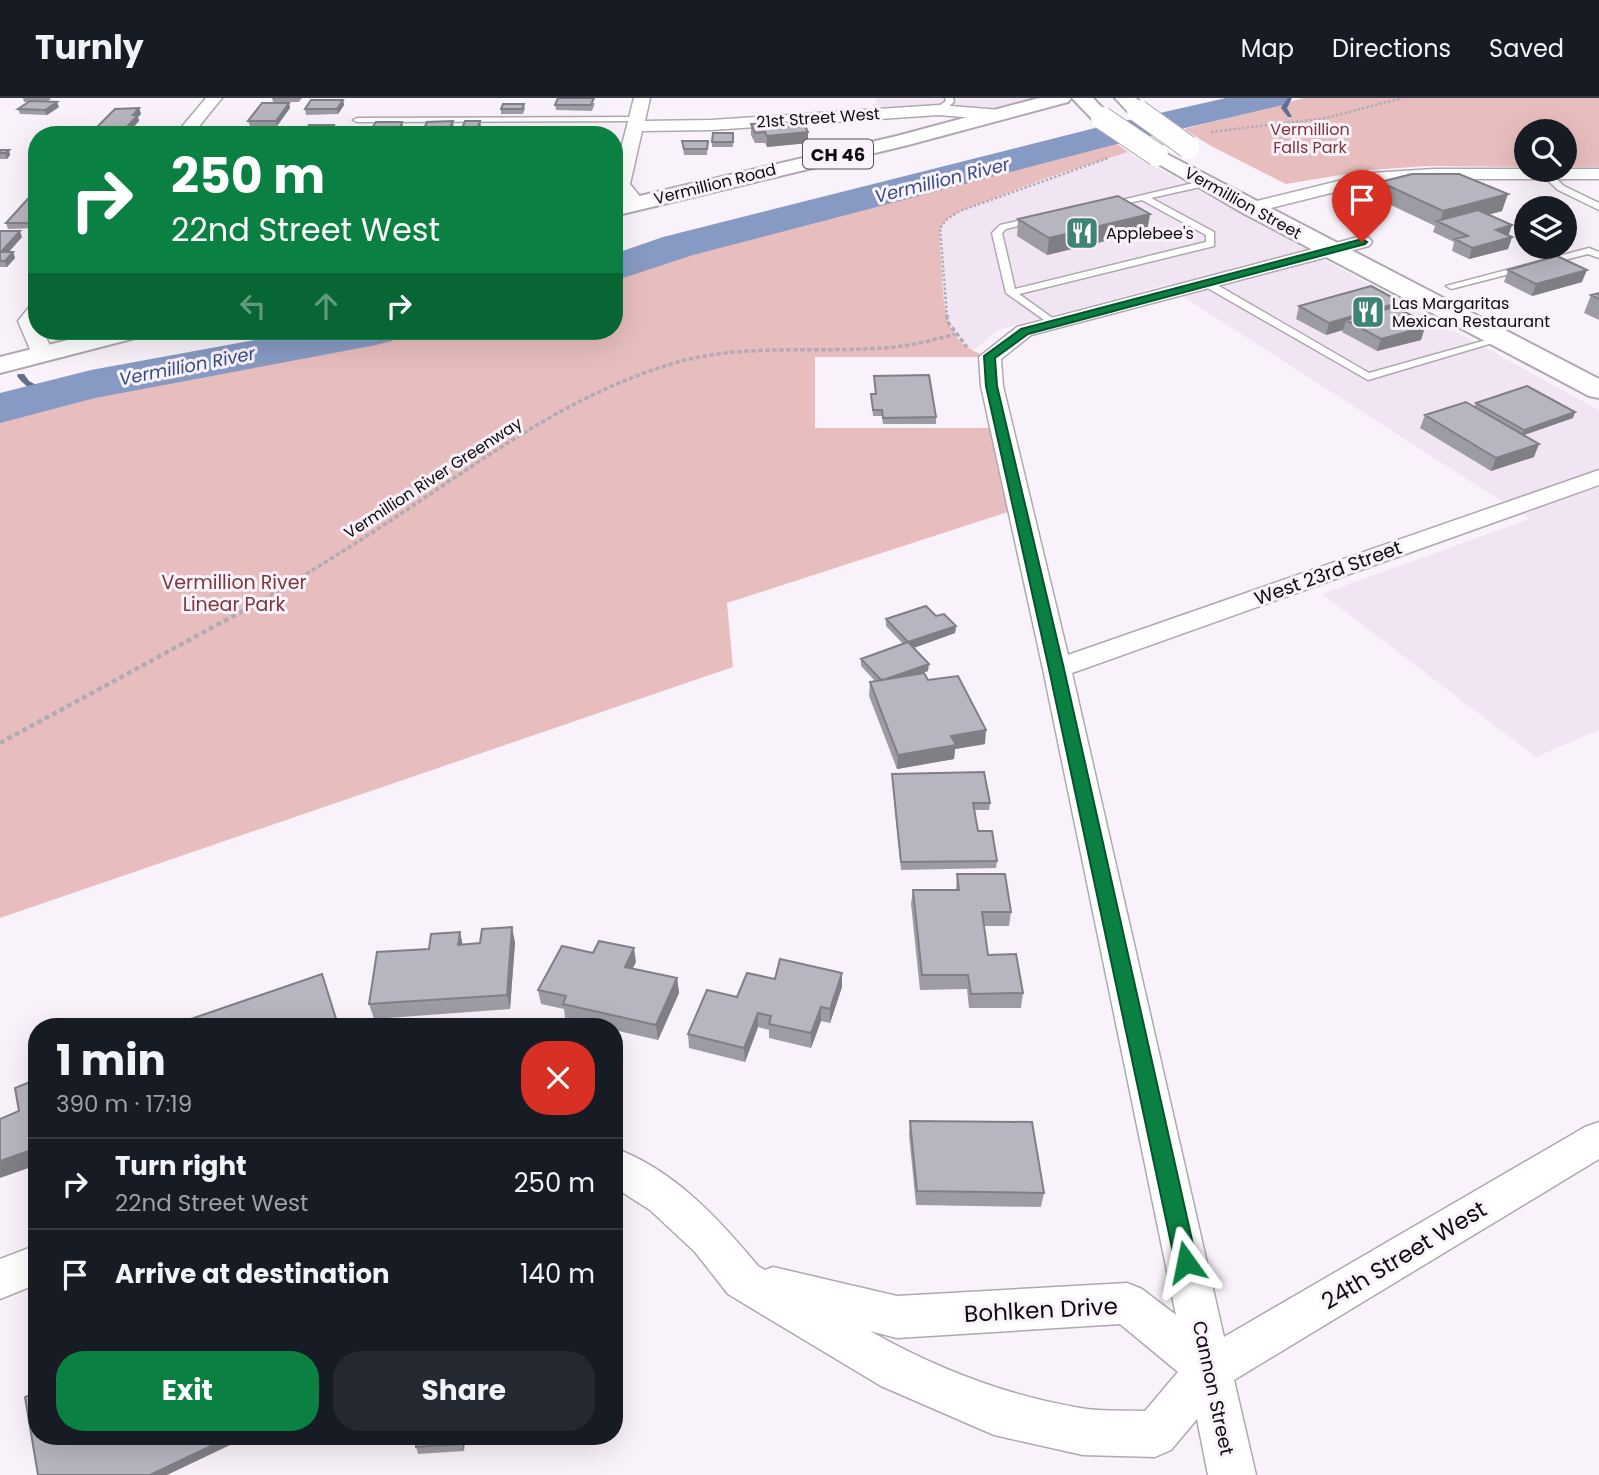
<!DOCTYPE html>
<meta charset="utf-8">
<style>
:root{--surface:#171b24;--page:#242831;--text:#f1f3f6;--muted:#9ea1a6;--line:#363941;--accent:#0b8043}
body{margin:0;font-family:Poppins,sans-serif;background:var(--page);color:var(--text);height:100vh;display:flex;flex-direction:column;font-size:26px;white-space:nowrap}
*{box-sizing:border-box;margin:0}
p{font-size:23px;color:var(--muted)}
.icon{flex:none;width:38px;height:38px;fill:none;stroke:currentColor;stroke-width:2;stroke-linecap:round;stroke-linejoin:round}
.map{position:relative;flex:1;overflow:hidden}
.sheet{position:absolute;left:28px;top:920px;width:595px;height:427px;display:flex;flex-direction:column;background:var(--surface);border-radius:28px;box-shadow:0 7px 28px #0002}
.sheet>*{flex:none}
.hud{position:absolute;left:28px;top:28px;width:595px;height:214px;border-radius:28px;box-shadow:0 7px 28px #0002;background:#0b8043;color:#fff;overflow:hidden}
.buttons{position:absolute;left:1514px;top:21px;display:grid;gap:14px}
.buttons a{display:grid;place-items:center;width:63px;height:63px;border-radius:50%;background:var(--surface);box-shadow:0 7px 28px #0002;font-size:35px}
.pin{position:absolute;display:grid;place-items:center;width:60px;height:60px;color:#fff;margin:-72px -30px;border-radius:50% 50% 50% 0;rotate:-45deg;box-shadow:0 0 7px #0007}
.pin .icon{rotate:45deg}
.me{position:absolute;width:77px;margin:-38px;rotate:348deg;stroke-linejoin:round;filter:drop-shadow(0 0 5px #0008)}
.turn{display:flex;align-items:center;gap:24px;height:147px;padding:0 28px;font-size:32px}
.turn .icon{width:91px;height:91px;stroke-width:2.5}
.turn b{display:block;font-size:49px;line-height:60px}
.lanes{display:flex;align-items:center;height:66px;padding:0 28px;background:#0003;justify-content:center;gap:35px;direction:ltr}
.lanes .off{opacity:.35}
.round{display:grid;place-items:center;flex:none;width:74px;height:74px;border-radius:28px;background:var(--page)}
.head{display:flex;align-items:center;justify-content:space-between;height:119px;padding:0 28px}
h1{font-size:42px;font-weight:700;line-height:52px}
.button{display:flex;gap:14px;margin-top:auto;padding:14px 28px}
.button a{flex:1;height:80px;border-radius:28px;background:var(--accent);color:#fff;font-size:28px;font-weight:700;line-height:80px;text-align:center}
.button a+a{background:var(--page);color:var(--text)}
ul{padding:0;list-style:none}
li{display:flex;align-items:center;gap:21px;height:91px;padding:0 28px;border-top:2px solid var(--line)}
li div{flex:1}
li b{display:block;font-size:26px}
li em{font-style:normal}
header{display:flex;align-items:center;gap:42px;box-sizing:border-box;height:98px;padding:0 35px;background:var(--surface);border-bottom:2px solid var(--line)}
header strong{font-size:33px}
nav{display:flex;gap:38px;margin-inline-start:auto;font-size:24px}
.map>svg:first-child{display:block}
</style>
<header>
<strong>Turnly</strong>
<nav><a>Map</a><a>Directions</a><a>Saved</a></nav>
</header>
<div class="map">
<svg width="1599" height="1377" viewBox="0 0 1599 1377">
<rect width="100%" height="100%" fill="#f9f2fa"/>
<path fill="#f1e5f3" d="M 876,0 L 1061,0 L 1000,17 L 878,16 Z
M 1128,54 L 1599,312 L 1599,632 L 1536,659 L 1322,496 L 1529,421 L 1165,187 L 998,232 L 972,254 L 955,236 L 947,223 L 944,206 L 939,138 L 940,130 L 947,121 L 960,113 L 1049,79 Z"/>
<path fill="#e8bdbd" d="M 1304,0 L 1599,0 L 1599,69 L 1565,69 L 1564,33 L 1526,33 L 1526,69 L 1428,68 L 1370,72 L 1286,86 L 1211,48 L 1184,31 Z
M 1107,38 L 1128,54 L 1049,79 L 960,113 L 947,121 L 940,130 C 939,145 941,160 942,175 C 944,214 945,247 990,259 L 815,259 L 815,330 L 1001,330 L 1020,410 L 727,505 L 733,569 L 0,820 L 0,310 L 91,286 L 376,233 L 614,233 L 614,170 L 621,168 L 678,148 Z"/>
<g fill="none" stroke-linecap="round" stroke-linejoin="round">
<path fill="#636f8d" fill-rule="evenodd" d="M 1286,0 L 1292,0 L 1287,10 L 1292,19 L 1288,19 L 1281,10 Z
M 18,276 L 24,276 L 29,283 L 53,296 C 42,301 24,288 17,278 Z"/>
<path fill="#879ac3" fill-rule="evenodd" d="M 1226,0 L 1288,0 L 1283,7 L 1113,47 L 693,157 L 614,183 L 614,156 L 663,139 L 1107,27 Z
M 303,233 L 399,233 L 392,243 L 376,247 L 95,300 L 0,325 L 0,295 L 91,272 Z"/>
<defs>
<path id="service" d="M 945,0 L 953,0 L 954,4 L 942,14 L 936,14 L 936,10 L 946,3 Z
M 637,19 L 640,23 L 357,24 L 353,22 L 357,20 Z
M 1543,74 L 1549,74 L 1564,88 L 1599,105 L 1599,112 L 1558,92 L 1543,78 Z
M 1206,82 L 1209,83 L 1209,87 L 1151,100 L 1214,134 L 1214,148 L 1019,196 L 1058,224 L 1059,226 L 1054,229 L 1006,195 L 992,135 L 1000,127 L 1036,119 L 1041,122 L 1006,131 L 1002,135 L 1015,191 L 1206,144 L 1206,137 L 1142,102 L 1106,110 L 1101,107 Z
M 1589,150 L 1599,154 L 1599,160 L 1588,156 L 1451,191 L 1446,188 Z
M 1204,184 L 1212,184 L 1369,275 L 1497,239 L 1506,241 L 1368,282 L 1204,188 Z"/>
<path id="minor" d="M 206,0 L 222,0 L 192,37 L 175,37 Z
M 634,0 L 650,0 L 645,23 L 711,22 L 939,7 L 1000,12 L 1008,17 L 1000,22 L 939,17 L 711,32 L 642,33 L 630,86 L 646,106 L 637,111 C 623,108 614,91 614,78 Z
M 1434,71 L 1599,71 L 1599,81 L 1434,81 L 1371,85 L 1251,115 L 1242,110 L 1245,106 L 1371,75 Z
M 1362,138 L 1369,140 L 1372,144 L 1369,148 L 1031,237 L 1001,261 L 1003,288 L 1068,557 L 1599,372 L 1599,387 L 1072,575 L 1224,1239 L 1585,1029 L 1599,1024 L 1599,1061 L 1234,1282 L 1256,1377 L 1208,1377 L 1197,1321 L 1171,1352 L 1155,1359 L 1083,1357 L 994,1337 L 881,1288 L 728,1196 L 695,1154 L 650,1112 L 614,1089 L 614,1050 C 673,1071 719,1121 758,1168 L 765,1172 L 773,1169 L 897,1198 L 1127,1185 L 1142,1191 L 1176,1217 L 1043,571 L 981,288 L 979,259 L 1017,229 ZM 1120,1226 L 1178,1274 L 1145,1313 C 1124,1312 1101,1314 1080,1310 C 1005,1297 937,1271 870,1233 L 897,1240 Z
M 37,206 L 37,233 L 43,233 L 54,256 L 51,261 L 35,261 L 32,256 L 18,223 L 30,208 Z
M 37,1147 L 37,1186 L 0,1201 L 0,1161 Z"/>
<path id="primary" d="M 1039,0 L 1071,0 L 1068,4 L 908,47 L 614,118 L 614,104 L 897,38 Z
M 104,233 L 147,233 L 143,238 L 0,275 L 0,259 Z"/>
<path id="trunk" d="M 1072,0 L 1093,0 L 1112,20 L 1109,24 L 1095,24 Z
M 1115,0 L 1136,0 L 1148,13 L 1145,17 L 1131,17 Z
M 1157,51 L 1599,281 L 1599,300 L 1589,298 L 1243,115 L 1150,61 L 1147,57 L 1150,53 Z"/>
</defs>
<use href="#service" stroke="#b0a8b0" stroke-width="3"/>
<use href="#minor" stroke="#b0a8b0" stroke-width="3"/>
<use href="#primary" stroke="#b0a8b0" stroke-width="4"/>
<use href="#trunk" stroke="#b0a8b0" stroke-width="4"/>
<path stroke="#b2acb2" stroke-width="2.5" stroke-dasharray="2.5 2" stroke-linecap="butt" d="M 1211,34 L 1326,20 L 1402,0
M 947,219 L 940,130 L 947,121 L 960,113 L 1108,60"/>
<path stroke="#b2acb2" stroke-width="3.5" stroke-dasharray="4.5 2.5" stroke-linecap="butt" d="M 947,217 L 947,223 L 967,249
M 258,505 C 303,478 349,450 393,421 C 481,363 568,297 671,266 C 740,245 811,255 882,250 C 907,249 931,243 955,236"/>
<path stroke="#b2acb2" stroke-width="4.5" stroke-dasharray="5 3.5" stroke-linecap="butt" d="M 0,645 L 261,503"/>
<use href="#service" fill="#fff" fill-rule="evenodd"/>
<use href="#minor" fill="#fff" fill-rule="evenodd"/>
<use href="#primary" fill="#fff" fill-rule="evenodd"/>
<use href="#trunk" fill="#fff" fill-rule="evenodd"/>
<defs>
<path id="trunk-bridge" d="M 1138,13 L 1188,49
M 1102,20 L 1157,57"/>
</defs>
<use href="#trunk-bridge" stroke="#b0a8b0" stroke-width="24" stroke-linecap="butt"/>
<use href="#trunk-bridge" stroke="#fff" stroke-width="22"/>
</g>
<path fill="#9d9ca4" d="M 23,0 L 51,0 L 48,4 L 59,9 L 47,17 L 20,16 L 18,11 L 28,4 L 24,4 Z
M 272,0 L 302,0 L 299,4 L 273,4 Z
M 343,2 L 344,7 L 338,16 L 306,17 L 305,11 Z
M 289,5 L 290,10 L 277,28 L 250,28 L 248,23 Z
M 595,5 L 592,13 L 556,12 L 555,7 Z
M 524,6 L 525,11 L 523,16 L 501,16 L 501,11 Z
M 139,10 L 141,16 L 138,19 L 139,23 L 126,37 L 92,37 L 91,35 Z
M 751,26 L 800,28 L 808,34 L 808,45 L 767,49 L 765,45 L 755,45 L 751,37 Z
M 733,35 L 733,49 L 712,49 L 712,44 Z
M 682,43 L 708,43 L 707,57 L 684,57 Z
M 0,52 L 9,52 L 10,57 L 7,61 L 0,61 Z
M 1380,84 L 1502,113 L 1488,117 L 1509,138 L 1512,139 L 1508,151 L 1469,161 L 1452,153 L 1454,144 L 1433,134 L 1435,128 L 1376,100 Z
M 37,93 L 37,130 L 8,131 L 6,125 Z
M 1150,116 L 1147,133 L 1047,157 L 1017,138 L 1018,121 Z
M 0,133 L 22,139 L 9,154 L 13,154 L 15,160 L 7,169 L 0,169 Z
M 1508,172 L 1582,184 L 1532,198 L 1504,184 Z
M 1599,195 L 1599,222 L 1584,215 L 1591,197 Z
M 1401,204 L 1399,211 L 1413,222 L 1425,229 L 1421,242 L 1377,253 L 1342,234 L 1343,232 L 1326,237 L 1296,221 L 1299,208 Z
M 874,278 L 936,319 L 936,326 L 883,326 L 882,318 L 873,318 L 871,296 L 875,296 Z
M 1476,305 L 1575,314 L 1573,320 L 1524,337 L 1534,359 L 1491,373 L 1420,330 L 1425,317 L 1474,309 Z
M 936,518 L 956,528 L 955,535 L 913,550 L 928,573 L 922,575 L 985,646 L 955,651 L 954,661 L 897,671 L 869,598 L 870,584 L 875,583 L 861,568 L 861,561 L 903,546 L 886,528 L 886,521 Z
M 892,676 L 990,705 L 989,712 L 974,712 L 978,733 L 997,763 L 996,770 L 901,772 L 892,683 Z
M 957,776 L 1011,814 L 1009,828 L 984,828 L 988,857 L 1023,895 L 1021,910 L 969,910 L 967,891 L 920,892 L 911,806 L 913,792 L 956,792 Z
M 460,834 L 462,846 L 515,844 L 510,911 L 374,921 L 369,906 L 429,851 Z
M 636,864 L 632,871 L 677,880 L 679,895 L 658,942 L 614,932 L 614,929 L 604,929 L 565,920 L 564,911 L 541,906 L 538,892 Z
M 775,881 L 842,889 L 830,925 L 821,923 L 811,950 L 769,940 L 769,932 L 758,929 L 745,964 L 689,950 L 688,936 L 737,899 Z
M 910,1023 L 1044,1095 L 1041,1109 L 916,1107 L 909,1037 Z
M 465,1339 L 464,1353 L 418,1356 L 416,1349 Z"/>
<path fill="#807f86" d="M 343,2 L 344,7 L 338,16 L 337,11 Z
M 57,4 L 59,9 L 47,17 L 45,12 Z
M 289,5 L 290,10 L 277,28 L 276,23 Z
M 139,10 L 141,16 L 138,19 L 139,23 L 126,37 L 122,37 L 121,35 L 133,17 Z
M 453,23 L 454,34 L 448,33 Z
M 480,23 L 482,34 L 481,37 L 477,37 L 476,33 Z
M 402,24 L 404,34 L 403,37 L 398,37 Z
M 334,27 L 336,33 L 333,37 L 328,37 Z
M 283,30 L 284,35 L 283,37 L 278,37 Z
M 808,34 L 808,45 L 767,49 L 767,38 Z
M 9,52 L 10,57 L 7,61 L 5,55 Z
M 1508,96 L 1502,113 L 1446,127 L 1440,124 L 1443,113 Z
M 1150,116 L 1147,133 L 1047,157 L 1049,140 Z
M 1512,127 L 1508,139 L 1496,132 Z
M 20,133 L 22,139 L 3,160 L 1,154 Z
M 1512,139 L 1508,151 L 1469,161 L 1472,150 Z
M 13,154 L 15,160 L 7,169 L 5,163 Z
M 1587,172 L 1582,184 L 1532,198 L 1536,186 Z
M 1401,204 L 1398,216 L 1346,222 L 1343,232 L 1326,237 L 1329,225 Z
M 1425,229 L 1421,242 L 1377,253 L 1381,241 Z
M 1575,314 L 1573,320 L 1521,338 L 1524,332 Z
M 1539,346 L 1534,359 L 1491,373 L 1496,360 Z
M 956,528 L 955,535 L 908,552 L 908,544 Z
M 929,566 L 928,573 L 881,590 L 881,583 Z
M 986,632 L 985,646 L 955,651 L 954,661 L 897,671 L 898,657 L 951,638 Z
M 512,829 L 515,844 L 510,911 L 507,897 Z
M 460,834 L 463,848 L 458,847 Z
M 634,850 L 636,864 L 626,883 L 625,869 Z
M 842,875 L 842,889 L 830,925 L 830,911 Z
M 322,876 L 339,929 L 323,929 Z
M 677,880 L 679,895 L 658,942 L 656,927 Z
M 821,909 L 821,923 L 811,950 L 811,935 Z
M 758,915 L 758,929 L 745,964 L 744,950 Z
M 37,1050 L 37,1067 L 0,1080 L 0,1063 Z
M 230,1339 L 247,1339 L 167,1377 L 150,1377 Z
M 463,1339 L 465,1339 L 464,1353 L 462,1346 Z"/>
<path fill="#b7b5bf" stroke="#807f86" stroke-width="2" d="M 558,0 L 594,0 L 591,7 L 555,7 Z
M 311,2 L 343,2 L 337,11 L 305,11 Z
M 30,3 L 57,4 L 45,12 L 18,11 Z
M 262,5 L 289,5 L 276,23 L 248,23 Z
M 503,6 L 524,6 L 522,11 L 501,11 Z
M 139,10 L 133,17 L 138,17 L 121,35 L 91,35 L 115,11 Z
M 453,23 L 448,33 L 461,33 L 465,23 L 480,23 L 476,33 L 472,33 L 471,37 L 414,37 L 416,33 L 423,33 L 427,24 Z
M 376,24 L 402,24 L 398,37 L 362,37 L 364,33 L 370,33 Z
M 798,24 L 800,28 L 805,28 L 808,34 L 767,38 L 765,34 L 755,35 L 751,26 Z
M 309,27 L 334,27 L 328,37 L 302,37 Z
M 243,30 L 283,30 L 278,37 L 237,37 Z
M 504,33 L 526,33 L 525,37 L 502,37 Z
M 713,35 L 733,35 L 733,44 L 712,44 Z
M 682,43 L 708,43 L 707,51 L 684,51 Z
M 0,52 L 9,52 L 5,55 L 0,55 Z
M 1412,76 L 1459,76 L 1508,96 L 1443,113 L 1380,84 Z
M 35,93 L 37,93 L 37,125 L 6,125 Z
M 1118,98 L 1150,116 L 1049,140 L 1018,121 Z
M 1478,112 L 1512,127 L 1496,132 L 1512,139 L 1472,150 L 1455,141 L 1468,138 L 1437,123 Z
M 0,133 L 20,133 L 1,154 L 13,154 L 5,163 L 0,163 Z
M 1557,158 L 1587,172 L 1536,186 L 1508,172 Z
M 1371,188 L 1401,204 L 1329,225 L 1299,208 Z
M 1599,195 L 1599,201 L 1591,197 Z
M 1395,209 L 1414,219 L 1410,220 L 1425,229 L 1381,241 L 1346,222 Z
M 929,277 L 936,319 L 883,320 L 882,312 L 873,312 L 871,296 L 876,296 L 874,278 Z
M 1527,288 L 1575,314 L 1524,332 L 1476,305 Z
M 1466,304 L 1539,346 L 1496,360 L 1425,317 Z
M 926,508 L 936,518 L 944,516 L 956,528 L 908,544 L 886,521 Z
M 908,544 L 929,566 L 886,581 L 881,582 L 861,561 Z
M 924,575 L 928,582 L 958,578 L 986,632 L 951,638 L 956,647 L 898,657 L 870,584 Z
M 984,674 L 990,705 L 973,705 L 978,733 L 992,733 L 997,763 L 901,764 L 892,676 Z
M 957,776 L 1005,776 L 1011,814 L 982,814 L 988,857 L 1016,856 L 1023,895 L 971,896 L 968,877 L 922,877 L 913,792 L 959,792 Z
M 512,829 L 507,897 L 369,906 L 377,854 L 429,851 L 431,836 L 460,834 L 458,847 L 480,845 L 482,831 Z
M 599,843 L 634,850 L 625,869 L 677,880 L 656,927 L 563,906 L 566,898 L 538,892 L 562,848 L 593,855 Z
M 780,861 L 842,875 L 830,911 L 821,909 L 811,935 L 769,926 L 771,918 L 758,915 L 744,950 L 688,936 L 707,892 L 737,899 L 747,875 L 775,881 Z
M 322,876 L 337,924 L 323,929 L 186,929 L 185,923 Z
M 37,981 L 37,1050 L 0,1063 L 0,1021 L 19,1013 L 15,990 Z
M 910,1023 L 1032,1024 L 1044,1095 L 917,1093 Z
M 37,1294 L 37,1339 L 230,1339 L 150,1377 L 38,1377 L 25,1299 Z
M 417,1339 L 463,1339 L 462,1346 L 416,1349 Z"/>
<path fill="#0b8043" stroke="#07532c" stroke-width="2" d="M 1362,141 L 1367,144 L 1365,146 L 1028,236 L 995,260 L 997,288 L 1064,571 L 1197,1164 L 1193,1171 L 1186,1174 L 1178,1171 L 1175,1164 L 1049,571 L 986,288 L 984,258 L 1021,231 Z"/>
<defs>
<symbol id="restaurant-square" viewBox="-11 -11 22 22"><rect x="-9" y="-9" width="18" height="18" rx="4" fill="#3f8376" stroke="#f9f2fa"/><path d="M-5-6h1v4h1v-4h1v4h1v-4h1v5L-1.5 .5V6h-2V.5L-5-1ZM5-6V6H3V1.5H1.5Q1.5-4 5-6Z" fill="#fff"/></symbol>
</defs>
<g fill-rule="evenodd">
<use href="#restaurant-square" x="1063" y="116" width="38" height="38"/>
<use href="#restaurant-square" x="1349" y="195" width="38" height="38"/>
</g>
<g text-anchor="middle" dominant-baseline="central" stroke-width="6" stroke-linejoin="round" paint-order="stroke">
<g font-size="16" fill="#0e0b0e" stroke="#f9f2fa">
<text transform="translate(818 20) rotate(-4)">21st Street West</text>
<text transform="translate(715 86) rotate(-14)">Vermillion Road</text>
<text transform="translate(1243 105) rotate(29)">Vermillion Street</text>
<text transform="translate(433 380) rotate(-33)">Vermillion River Greenway</text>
</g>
<g font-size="16" fill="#7b373b" stroke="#f9f2fa">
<text x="1310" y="31">Vermillion<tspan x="1310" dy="18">Falls Park</tspan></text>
</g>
<g font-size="16" fill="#0e0b0e" stroke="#f9f2fa" text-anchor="start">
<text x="1106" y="135">Applebee's</text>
<text x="1392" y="205">Las Margaritas<tspan x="1392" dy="18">Mexican Restaurant</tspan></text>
</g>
<rect fill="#f9f2fa" stroke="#545055" stroke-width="2" x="803" y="41.5" width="70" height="29" rx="5"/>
<g font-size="18" font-weight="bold" fill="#0e0b0e">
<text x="838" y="56">CH 46</text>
</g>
<g font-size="18" font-style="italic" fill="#374e85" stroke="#f9f2fa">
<text transform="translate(942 82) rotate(-14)">Vermillion River</text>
<text transform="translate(187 268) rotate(-11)">Vermillion River</text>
</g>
<g font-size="19" fill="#0e0b0e" stroke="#f9f2fa">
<text transform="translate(1328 475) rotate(-20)">West 23rd Street</text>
<text transform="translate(1213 1290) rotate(78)">Cannon Street</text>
</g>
<g font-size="19" fill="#7b373b" stroke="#f9f2fa">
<text x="234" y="484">Vermillion River<tspan x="234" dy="22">Linear Park</tspan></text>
</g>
<g font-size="23" fill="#0e0b0e" stroke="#f9f2fa">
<text transform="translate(1404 1157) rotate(-31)">24th Street West</text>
<text transform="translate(1041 1212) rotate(-3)">Bohlken Drive</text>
</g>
</g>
</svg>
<div class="buttons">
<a><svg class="icon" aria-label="search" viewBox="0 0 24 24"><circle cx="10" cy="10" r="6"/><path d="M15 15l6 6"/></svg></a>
<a><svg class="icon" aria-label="layers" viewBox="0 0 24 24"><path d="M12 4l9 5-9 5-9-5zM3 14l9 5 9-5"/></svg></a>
</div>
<div class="pin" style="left:1362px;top:144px;background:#d93025"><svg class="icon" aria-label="arrive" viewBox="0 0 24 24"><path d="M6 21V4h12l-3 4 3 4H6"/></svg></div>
<svg class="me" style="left:1186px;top:1164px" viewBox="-20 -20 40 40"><path d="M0-17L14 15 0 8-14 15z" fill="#0b8043" stroke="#fff" stroke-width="4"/></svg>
<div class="hud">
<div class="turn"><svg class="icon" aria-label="right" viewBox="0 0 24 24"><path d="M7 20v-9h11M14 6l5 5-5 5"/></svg><div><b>250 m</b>22nd Street West</div></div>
<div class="lanes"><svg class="icon off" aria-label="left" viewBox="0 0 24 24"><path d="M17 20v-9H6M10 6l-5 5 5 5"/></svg><svg class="icon off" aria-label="ahead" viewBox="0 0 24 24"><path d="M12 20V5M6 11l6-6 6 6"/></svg><svg class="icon" aria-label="right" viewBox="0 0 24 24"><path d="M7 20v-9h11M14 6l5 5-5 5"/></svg></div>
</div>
<section class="sheet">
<div class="head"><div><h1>1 min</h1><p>390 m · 17:19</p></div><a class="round" style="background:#d93025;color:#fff"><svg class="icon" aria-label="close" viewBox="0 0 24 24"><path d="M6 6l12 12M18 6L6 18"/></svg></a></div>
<ul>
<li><svg class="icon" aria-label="right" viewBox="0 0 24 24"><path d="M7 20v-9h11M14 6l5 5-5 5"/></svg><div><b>Turn right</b><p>22nd Street West</p></div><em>250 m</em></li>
<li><svg class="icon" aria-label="arrive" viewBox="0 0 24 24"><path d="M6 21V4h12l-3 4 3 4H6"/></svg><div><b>Arrive at destination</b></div><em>140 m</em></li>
</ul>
<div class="button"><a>Exit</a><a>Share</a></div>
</section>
</div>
